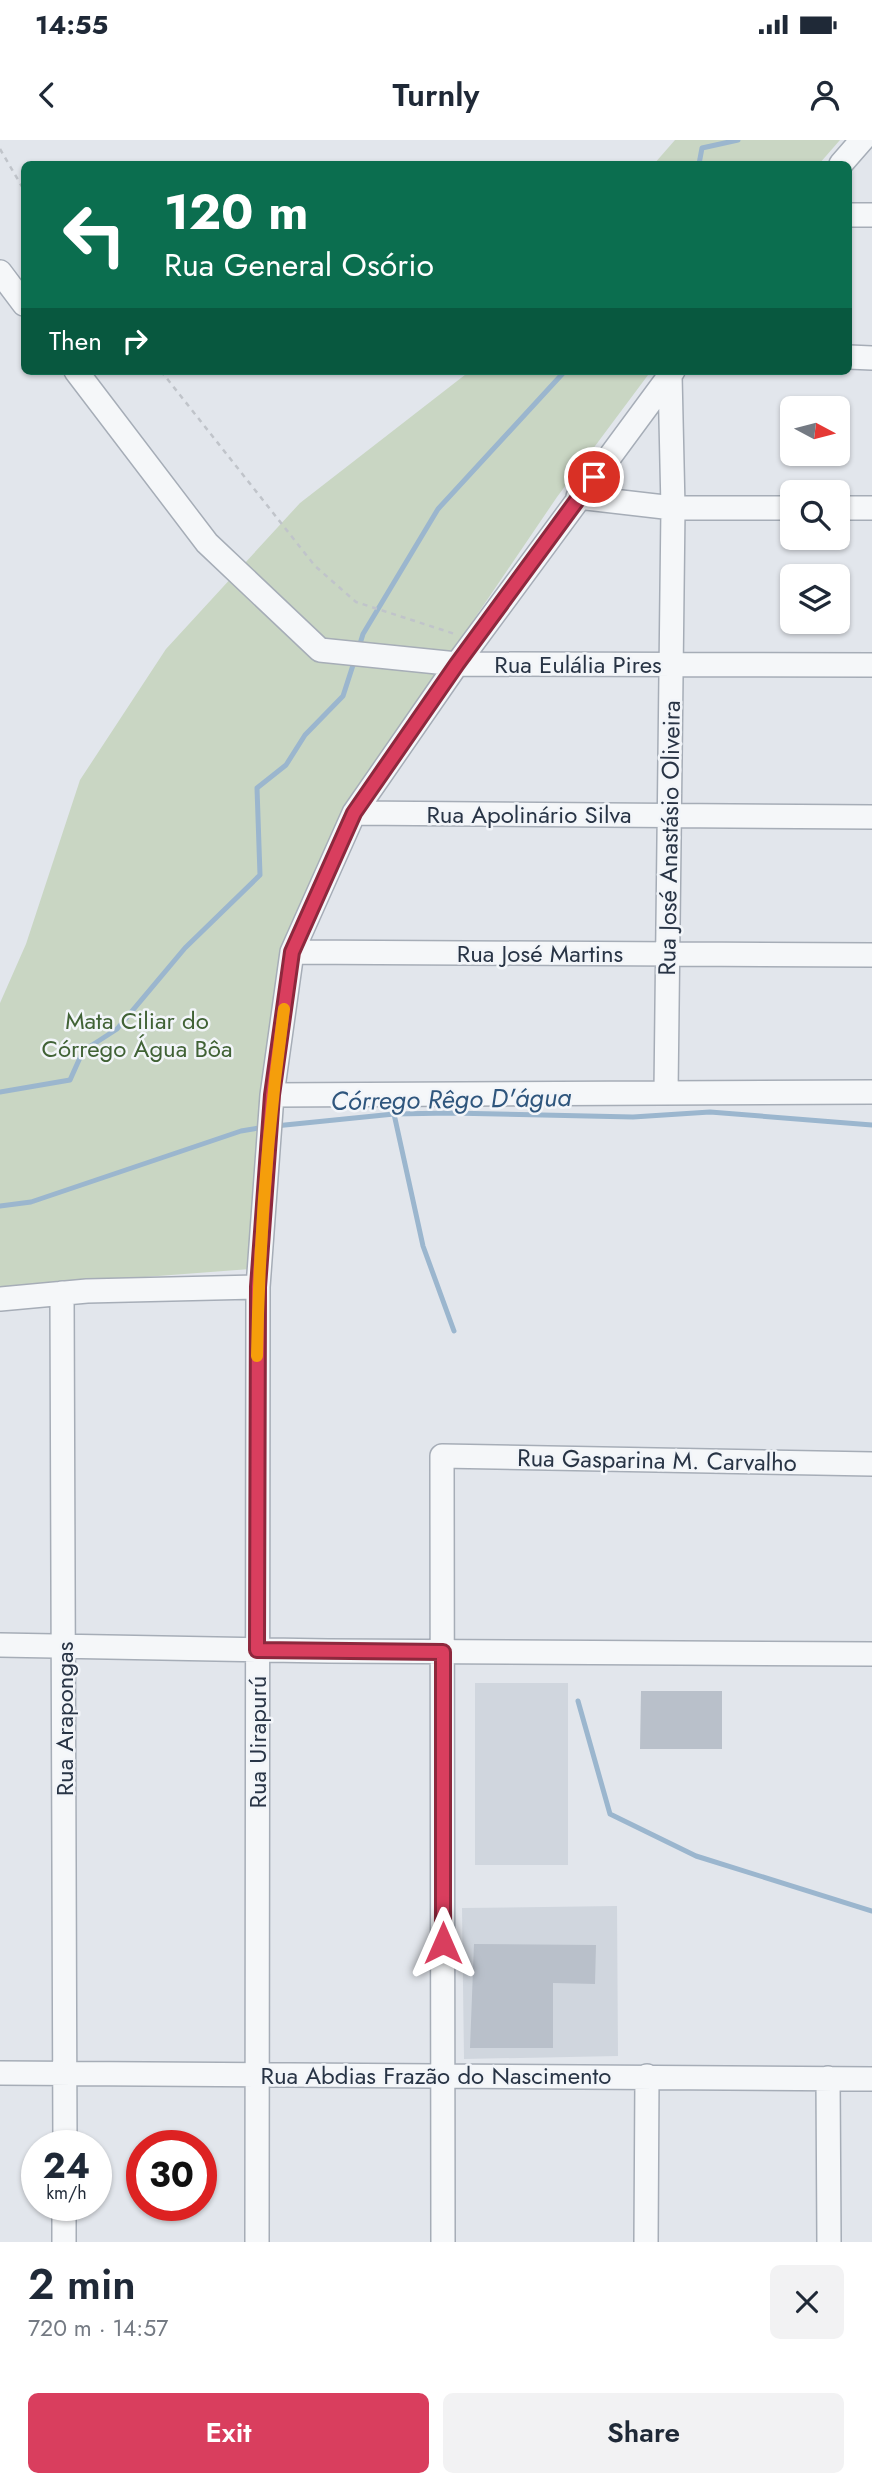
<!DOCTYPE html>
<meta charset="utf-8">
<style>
:root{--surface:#fff;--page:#f2f2f3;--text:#1f2937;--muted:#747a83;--accent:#d93e5e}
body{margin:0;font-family:Jost,sans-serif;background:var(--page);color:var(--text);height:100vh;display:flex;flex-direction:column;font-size:26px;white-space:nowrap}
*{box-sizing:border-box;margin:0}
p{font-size:23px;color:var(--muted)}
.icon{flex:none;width:38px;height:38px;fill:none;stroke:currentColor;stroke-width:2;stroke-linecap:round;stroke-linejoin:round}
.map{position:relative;height:2102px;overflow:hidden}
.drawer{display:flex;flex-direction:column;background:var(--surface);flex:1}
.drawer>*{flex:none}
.guide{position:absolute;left:21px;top:21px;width:831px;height:214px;border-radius:10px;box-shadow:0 2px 5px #0004;background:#0b6e4f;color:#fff;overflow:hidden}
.needle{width:46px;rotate:97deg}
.tools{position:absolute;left:780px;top:256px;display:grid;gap:14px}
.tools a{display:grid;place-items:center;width:70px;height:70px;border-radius:10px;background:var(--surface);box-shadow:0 2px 5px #0004;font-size:35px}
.speed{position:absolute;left:21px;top:1990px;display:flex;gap:14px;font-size:35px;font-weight:700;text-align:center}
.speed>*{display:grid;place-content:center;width:91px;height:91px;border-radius:50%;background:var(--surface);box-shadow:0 2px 5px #0004;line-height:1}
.speed small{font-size:18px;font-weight:400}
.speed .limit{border:10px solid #d22;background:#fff;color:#111}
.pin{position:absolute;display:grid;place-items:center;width:60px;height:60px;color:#fff;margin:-30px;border:4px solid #fff;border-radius:50%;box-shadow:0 2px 7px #0007}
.me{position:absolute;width:77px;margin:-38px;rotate:0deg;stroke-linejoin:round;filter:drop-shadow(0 0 5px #0008)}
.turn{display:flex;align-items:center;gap:24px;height:147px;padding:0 28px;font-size:32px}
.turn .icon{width:91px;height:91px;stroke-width:2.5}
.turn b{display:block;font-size:49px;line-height:60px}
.then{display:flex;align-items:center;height:66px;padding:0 28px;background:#0003;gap:14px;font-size:26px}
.round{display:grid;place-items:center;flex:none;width:74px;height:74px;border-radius:10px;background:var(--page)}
.summary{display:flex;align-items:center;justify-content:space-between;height:119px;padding:0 28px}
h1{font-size:42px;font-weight:600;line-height:52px}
.button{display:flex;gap:14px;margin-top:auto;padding:14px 28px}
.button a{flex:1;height:80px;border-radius:10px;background:var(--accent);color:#fff;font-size:28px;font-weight:600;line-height:80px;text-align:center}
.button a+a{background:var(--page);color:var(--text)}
.status{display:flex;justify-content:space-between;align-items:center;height:49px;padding:0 35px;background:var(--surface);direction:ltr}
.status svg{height:19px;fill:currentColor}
header{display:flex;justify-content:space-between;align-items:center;height:91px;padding:0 28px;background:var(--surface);font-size:32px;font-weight:600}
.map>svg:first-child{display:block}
</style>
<div class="status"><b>14:55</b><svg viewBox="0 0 49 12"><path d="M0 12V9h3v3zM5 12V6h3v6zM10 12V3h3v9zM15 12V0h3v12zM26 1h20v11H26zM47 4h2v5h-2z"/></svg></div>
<header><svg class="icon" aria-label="back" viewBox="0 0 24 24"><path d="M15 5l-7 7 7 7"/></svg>Turnly<svg class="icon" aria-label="person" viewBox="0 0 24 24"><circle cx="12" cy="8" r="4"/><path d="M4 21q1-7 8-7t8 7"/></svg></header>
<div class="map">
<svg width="872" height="2102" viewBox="0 0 872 2102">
<rect width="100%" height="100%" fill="#e2e6ec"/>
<path fill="#d0d6de" d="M 475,1543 L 568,1543 L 568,1725 L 475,1725 Z
M 617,1766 L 618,1916 L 464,1919 L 462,1768 Z"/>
<path fill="#c9d6c3" d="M 675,0 L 840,0 L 819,24 L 654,24 Z
M 470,231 L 651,231 L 557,357 L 343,672 L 285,813 L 250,1129 L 0,1148 L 0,863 L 26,804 L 80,640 L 166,509 L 300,363 Z"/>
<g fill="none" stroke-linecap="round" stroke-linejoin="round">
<path stroke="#9bb6ce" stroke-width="5" d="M 699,24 L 702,8 L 738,0
M 359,507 L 363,494 L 438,369 L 565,231
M 0,952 L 70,940 L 83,911 L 117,889 L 185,808 L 260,735 L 257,648 L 286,625 L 305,595 L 343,556 L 355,519
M 394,974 L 423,1106 L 454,1191
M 275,986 L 394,974 L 450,973 L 633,977 L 710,972 L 872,985
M 0,1066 L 31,1062 L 241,991 L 265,987
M 578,1561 L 610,1674 L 696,1716 L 872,1771"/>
</g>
<path fill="#b9c0ca" d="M 641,1551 L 722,1551 L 722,1609 L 640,1609 Z
M 474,1804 L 596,1805 L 595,1844 L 553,1843 L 553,1908 L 470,1908 Z"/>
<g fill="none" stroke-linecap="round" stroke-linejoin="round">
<defs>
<path id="minor" d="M 841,24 L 862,0
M 849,75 L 872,75
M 0,132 L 24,164
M 849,217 L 872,218
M 76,231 L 207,403 L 320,510 L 457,524 L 872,525
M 578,357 L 673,368 L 793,368
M 838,368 L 872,368
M 354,673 L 872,677
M 292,812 L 872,815
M 666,952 L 673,368 L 670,235
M 272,955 L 872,952
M 62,1153 L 65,2006
M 0,1159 L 87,1151 L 258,1147
M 0,1505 L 328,1511 L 872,1514
M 0,1933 L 872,1939
M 828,1938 L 829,2102
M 64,2102 L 64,2065
M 257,2102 L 258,1147 L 272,955 L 292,812 L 354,673 L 457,524 L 673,231
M 443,2102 L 442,1316 L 872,1324
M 646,2102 L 647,1936"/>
</defs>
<use href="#minor" stroke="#a6adb7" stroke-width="26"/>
<path stroke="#c0c4ca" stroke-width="2.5" stroke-dasharray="5 5" stroke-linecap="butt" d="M 0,9 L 24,50
M 161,231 L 315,426 L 356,462 L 455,494"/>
<use href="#minor" stroke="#f5f7f9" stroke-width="23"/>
</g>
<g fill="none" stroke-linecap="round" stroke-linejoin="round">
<defs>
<path id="route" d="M 443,1803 L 443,1512 L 257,1510 L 258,1147 L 272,955 L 292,812 L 354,673 L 457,524 L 594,337"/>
</defs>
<use href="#route" stroke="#8d283d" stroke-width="18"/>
<use href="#route" stroke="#d93e5e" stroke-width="12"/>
<path stroke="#f59e0b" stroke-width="12" d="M 257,1216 C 259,1099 268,984 284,869"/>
</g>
<g text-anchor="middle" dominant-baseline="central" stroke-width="5" stroke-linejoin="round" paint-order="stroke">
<g font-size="24" fill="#283445" stroke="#f2f5f9">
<text x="578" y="524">Rua Eulália Pires</text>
<text x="529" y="674">Rua Apolinário Silva</text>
<text transform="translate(669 698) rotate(-89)">Rua José Anastásio Oliveira</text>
<text x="540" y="813">Rua José Martins</text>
<text transform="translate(657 1320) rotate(1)">Rua Gasparina M. Carvalho</text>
<text transform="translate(64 1579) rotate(-90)">Rua Arapongas</text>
<text transform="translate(257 1602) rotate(-90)">Rua Uirapurú</text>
<text x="436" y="1935">Rua Abdias Frazão do Nascimento</text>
</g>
<g font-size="24" fill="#406235" stroke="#f2f5f9">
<text x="137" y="880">Mata Ciliar do<tspan x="137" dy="28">Córrego Água Bôa</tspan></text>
</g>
<g font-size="26" font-style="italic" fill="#2f567d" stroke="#f2f5f9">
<text transform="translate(451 959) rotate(-1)">Córrego Rêgo D'água</text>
</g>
</g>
</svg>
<div class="tools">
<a><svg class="needle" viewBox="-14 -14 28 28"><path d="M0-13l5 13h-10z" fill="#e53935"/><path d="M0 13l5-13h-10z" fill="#747a83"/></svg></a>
<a><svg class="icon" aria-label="search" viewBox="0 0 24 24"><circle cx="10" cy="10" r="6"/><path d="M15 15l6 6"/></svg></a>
<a><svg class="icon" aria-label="layers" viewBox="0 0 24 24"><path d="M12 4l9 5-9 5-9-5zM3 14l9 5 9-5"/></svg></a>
</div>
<div class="speed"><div>24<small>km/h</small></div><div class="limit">30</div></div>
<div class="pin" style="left:594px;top:337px;background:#d93025"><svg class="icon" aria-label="arrive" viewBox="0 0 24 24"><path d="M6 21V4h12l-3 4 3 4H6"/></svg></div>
<svg class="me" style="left:443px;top:1803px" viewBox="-20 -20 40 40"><path d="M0-17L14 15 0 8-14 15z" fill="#d93e5e" stroke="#fff" stroke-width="4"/></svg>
<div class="guide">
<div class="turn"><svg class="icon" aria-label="left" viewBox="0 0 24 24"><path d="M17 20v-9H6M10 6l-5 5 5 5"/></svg><div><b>120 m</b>Rua General Osório</div></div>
<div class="then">Then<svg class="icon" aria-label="right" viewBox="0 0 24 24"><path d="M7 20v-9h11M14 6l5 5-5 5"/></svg></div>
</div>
</div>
<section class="drawer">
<div class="summary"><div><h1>2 min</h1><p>720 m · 14:57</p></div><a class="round"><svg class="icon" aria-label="close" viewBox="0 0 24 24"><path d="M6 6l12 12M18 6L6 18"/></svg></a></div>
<div class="button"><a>Exit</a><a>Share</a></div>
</section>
